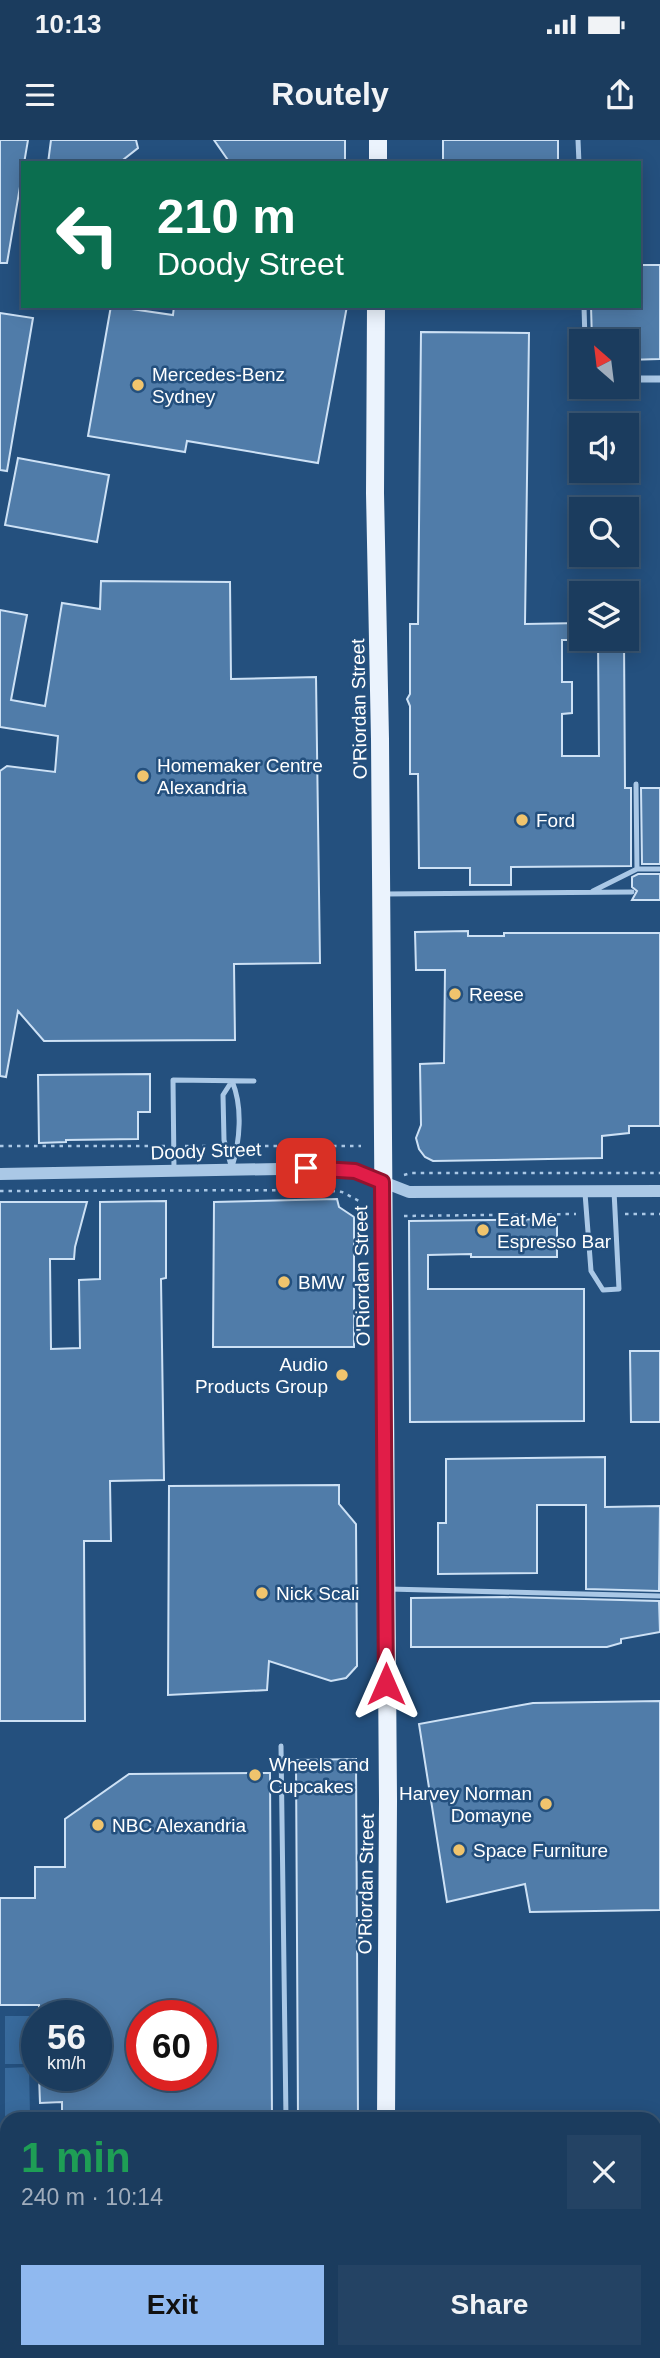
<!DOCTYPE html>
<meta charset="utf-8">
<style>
:root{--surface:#1b3c5e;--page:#244364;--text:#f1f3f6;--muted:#a0adbc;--line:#395673;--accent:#90b9f0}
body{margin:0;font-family:Arial,sans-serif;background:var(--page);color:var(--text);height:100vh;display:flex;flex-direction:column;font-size:26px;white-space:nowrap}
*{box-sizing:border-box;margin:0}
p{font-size:23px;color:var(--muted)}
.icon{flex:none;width:38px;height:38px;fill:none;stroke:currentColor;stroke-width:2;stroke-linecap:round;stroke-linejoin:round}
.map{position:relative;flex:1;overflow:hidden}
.details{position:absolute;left:0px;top:1972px;width:662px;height:247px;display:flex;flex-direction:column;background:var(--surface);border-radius:21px 21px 0 0;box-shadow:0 4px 18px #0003,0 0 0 2px var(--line)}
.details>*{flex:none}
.top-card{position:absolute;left:21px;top:21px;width:620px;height:147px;border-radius:0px;box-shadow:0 4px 18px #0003,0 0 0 2px var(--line);background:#0b6e4f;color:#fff;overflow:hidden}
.needle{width:46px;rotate:332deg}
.fabs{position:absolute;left:569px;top:189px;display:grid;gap:14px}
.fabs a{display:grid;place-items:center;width:70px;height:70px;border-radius:0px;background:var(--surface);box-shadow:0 4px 18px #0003,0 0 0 2px var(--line);font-size:35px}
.speed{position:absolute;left:21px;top:1860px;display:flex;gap:14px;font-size:35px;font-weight:700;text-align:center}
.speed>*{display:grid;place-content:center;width:91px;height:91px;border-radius:50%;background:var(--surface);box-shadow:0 4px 18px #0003,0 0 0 2px var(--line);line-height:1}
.speed small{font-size:18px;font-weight:400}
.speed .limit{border:10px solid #d22;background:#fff;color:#111}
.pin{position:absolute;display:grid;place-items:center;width:60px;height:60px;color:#fff;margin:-30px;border-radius:14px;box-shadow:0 4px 10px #0006}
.me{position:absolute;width:77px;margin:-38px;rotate:0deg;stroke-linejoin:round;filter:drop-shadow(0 0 5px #0008)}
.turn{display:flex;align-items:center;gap:24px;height:147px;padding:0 21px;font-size:32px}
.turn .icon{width:91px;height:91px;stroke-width:2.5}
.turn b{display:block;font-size:49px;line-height:60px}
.round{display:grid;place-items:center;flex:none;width:74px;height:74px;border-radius:0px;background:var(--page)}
.headline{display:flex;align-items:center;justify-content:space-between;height:119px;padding:0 21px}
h1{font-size:42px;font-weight:800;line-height:52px;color:#1e9e55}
.cta{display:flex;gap:14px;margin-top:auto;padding:14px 21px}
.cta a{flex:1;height:80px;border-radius:0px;background:var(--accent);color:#111;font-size:28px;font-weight:800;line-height:80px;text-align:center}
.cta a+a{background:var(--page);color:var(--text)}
.status{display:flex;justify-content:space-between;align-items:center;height:49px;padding:0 35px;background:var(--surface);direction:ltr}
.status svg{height:19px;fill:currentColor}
header{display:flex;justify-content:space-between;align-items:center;height:91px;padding:0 21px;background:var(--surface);font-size:32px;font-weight:800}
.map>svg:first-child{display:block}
</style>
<div class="status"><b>10:13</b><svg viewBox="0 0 49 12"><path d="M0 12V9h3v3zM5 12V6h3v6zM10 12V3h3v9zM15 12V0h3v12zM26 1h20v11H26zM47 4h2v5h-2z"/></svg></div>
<header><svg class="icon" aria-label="menu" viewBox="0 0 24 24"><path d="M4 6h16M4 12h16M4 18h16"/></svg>Routely<svg class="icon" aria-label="share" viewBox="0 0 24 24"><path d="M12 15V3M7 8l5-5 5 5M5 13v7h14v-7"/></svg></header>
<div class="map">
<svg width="660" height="2218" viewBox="0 0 660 2218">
<rect width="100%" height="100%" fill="#24507e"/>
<path fill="#386a9c" d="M 5,1876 L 29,1876 L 30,1924 L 5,1924 Z
M 29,1927 L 30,1975 L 5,1976 L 5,1928 Z"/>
<path fill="#507ca9" stroke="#cde1f5" stroke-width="2" fill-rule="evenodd" d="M 0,0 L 28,0 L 7,123 L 0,123 Z
M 51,0 L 136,0 L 138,8 L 119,23 L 48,23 Z
M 214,0 L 345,0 L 345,23 L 230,23 Z
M 443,0 L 558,0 L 558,23 L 443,23 Z
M 639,125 L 660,125 L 660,219 L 626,220 L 626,201 L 592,201 L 591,166 L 639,166 Z
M 111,166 L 173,175 L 174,166 L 347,166 L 318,323 L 187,301 L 185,312 L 88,296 Z
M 0,173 L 33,178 L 7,331 L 0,330 Z
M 421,192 L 529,193 L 525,484 L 581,483 L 581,500 L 562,500 L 562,542 L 572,542 L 572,573 L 562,574 L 562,616 L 599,616 L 598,499 L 624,499 L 625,648 L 631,648 L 631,726 L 511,727 L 511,745 L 470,745 L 470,728 L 419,728 L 418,634 L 410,634 L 410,566 L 407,559 L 410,554 L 410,484 L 418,484 Z
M 18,318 L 109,335 L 97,402 L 5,385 Z
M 101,441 L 230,442 L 231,539 L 316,537 L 320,823 L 234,824 L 235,900 L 44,901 L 18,871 L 6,937 L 0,936 L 0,631 L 7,626 L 55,632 L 58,596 L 0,587 L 0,470 L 27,475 L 11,560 L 45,566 L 62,463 L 100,469 Z
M 641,648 L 660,648 L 660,724 L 642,724 Z
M 638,734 L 660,734 L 660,760 L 632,760 L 637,751 L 632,747 L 632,737 Z
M 468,791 L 468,796 L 504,796 L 504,793 L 660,793 L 660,986 L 629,986 L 629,993 L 602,996 L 602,1018 L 433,1021 L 425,1017 L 419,1009 L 416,998 L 421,985 L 420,924 L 444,923 L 445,830 L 416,830 L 415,792 Z
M 150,934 L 150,972 L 138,972 L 138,999 L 66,1000 L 66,1002 L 39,1003 L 38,935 Z
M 337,1059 L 339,1067 L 354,1077 L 354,1207 L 213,1207 L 214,1062 Z
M 166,1061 L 166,1138 L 161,1139 L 164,1340 L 110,1341 L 111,1401 L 84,1401 L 85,1581 L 0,1581 L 0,1062 L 87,1062 L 75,1107 L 74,1119 L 50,1119 L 51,1209 L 80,1208 L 79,1140 L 100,1139 L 100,1062 Z
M 557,1079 L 557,1117 L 471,1117 L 471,1114 L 428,1115 L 428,1149 L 584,1149 L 584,1281 L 410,1282 L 409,1081 Z
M 630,1211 L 660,1211 L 660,1282 L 631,1282 Z
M 605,1317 L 605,1367 L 660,1366 L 659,1451 L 586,1449 L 586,1365 L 537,1365 L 537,1433 L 438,1434 L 438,1383 L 446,1383 L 446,1319 Z
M 339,1345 L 339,1364 L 356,1384 L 357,1526 L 346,1538 L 331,1541 L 269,1521 L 267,1550 L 168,1555 L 169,1346 Z
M 504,1457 L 659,1461 L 660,1492 L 621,1499 L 621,1503 L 607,1507 L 411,1507 L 411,1458 Z
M 660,1561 L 660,1770 L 530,1772 L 525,1744 L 447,1762 L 419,1584 L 533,1563 Z
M 356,1619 L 358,1979 L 298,1979 L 296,1620 Z
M 270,1633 L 272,1979 L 62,1979 L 62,1962 L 40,1963 L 39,1936 L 96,1936 L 96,1876 L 39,1876 L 39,1865 L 0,1865 L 0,1758 L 35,1758 L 35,1727 L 65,1727 L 65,1679 L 129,1634 ZM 142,1876 L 201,1876 L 201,1936 L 142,1936 Z"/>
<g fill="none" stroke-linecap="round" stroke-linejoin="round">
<path stroke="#aac8e6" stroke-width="2.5" stroke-dasharray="3.5 5" stroke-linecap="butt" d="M 0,1006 L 165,1006
M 185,1006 L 214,1006
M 248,1006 L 361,1006
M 404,1035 L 411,1033 L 660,1033
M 0,1051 L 323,1050 L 342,1052 L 361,1062
M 625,1074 L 660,1074
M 404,1076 L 576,1074
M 0,2050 L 7,2050"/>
<path stroke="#aac8e6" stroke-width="5" d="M 578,0 L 579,23
M 584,166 L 585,201
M 637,729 L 660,729
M 593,751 L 637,729 L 636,644
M 385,754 L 632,752
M 232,941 C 243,967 240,1001 232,1027
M 232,1029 L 224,1000 L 223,955 L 232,941
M 174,1030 L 173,940 L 254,941
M 585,1053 L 591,1131 L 603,1150 L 619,1149 L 614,1051
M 389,1449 L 660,1456
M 281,1606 L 286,1979
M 0,2025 L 7,2025
M 295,2218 L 295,2212"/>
<path stroke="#aac8e6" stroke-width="7" d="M 626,239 L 660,239"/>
<path stroke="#aac8e6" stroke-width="12" d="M 0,1034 L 330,1028 L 355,1031 L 409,1052 L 660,1051"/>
<path stroke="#ebf3fd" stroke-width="18" d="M 378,23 L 378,0
M 376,166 L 375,353 L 380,599 L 388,1661 L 386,1979
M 387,2212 L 387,2218"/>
</g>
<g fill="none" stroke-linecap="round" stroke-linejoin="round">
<defs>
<path id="route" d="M 306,1028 L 355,1031 L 382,1042 L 386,1544"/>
</defs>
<use href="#route" stroke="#92132f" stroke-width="18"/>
<use href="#route" stroke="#e11d48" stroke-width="12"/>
</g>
<g fill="#f0c46d" stroke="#24507e" stroke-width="2.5">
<circle cx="138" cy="245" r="7"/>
<circle cx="143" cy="636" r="7"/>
<circle cx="522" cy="680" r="7"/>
<circle cx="455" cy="854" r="7"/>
<circle cx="483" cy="1090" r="7"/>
<circle cx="284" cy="1142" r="7"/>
<circle cx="342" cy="1235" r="7"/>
<circle cx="262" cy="1453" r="7"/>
<circle cx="255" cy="1635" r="7"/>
<circle cx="546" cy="1664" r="7"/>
<circle cx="98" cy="1685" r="7"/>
<circle cx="459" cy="1710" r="7"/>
</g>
<g text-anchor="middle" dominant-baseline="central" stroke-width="5" stroke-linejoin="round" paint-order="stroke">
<g font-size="19" fill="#fff" stroke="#24507e" text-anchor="start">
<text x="152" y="234">Mercedes-Benz<tspan x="152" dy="22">Sydney</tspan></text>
<text x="157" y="625">Homemaker Centre<tspan x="157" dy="22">Alexandria</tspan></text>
<text x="536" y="680">Ford</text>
<text x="469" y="854">Reese</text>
<text x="497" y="1079">Eat Me<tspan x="497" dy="22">Espresso Bar</tspan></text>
<text x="298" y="1142">BMW</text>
<text x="328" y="1224" text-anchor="end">Audio<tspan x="328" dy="22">Products Group</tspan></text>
<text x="276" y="1453">Nick Scali</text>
<text x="269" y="1624">Wheels and<tspan x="269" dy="22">Cupcakes</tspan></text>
<text x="532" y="1653" text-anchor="end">Harvey Norman<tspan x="532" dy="22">Domayne</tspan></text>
<text x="112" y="1685">NBC Alexandria</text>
<text x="473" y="1710">Space Furniture</text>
</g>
<g font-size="19" fill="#fff" stroke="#24507e">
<text transform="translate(359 569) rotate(-91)">O'Riordan Street</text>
<text transform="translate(206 1011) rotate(-2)">Doody Street</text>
<text transform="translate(362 1136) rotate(-91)">O'Riordan Street</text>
<text transform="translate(366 1744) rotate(-89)">O'Riordan Street</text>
</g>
</g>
</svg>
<div class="fabs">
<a><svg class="needle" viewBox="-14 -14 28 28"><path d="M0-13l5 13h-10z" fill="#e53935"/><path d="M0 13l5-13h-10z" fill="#a0adbc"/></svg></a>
<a><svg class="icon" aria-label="sound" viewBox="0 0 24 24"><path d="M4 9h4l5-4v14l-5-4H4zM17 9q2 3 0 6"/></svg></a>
<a><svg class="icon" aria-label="search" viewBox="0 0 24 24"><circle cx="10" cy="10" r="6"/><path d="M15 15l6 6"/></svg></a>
<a><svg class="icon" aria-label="layers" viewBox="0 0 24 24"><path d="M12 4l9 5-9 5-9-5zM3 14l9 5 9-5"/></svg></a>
</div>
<div class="speed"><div>56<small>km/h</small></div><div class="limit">60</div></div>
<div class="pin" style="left:306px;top:1028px;background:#d93025"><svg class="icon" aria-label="arrive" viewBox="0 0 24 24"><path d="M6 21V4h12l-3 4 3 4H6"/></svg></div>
<svg class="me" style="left:386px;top:1544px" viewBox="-20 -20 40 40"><path d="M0-17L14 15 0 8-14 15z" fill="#e11d48" stroke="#fff" stroke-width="4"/></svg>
<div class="top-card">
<div class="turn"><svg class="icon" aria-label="left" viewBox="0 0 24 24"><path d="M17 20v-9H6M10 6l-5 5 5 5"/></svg><div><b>210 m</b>Doody Street</div></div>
</div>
<section class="details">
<div class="headline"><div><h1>1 min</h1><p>240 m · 10:14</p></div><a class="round"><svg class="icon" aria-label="close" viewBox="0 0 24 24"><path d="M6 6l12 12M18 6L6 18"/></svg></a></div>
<div class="cta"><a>Exit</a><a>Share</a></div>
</section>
</div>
